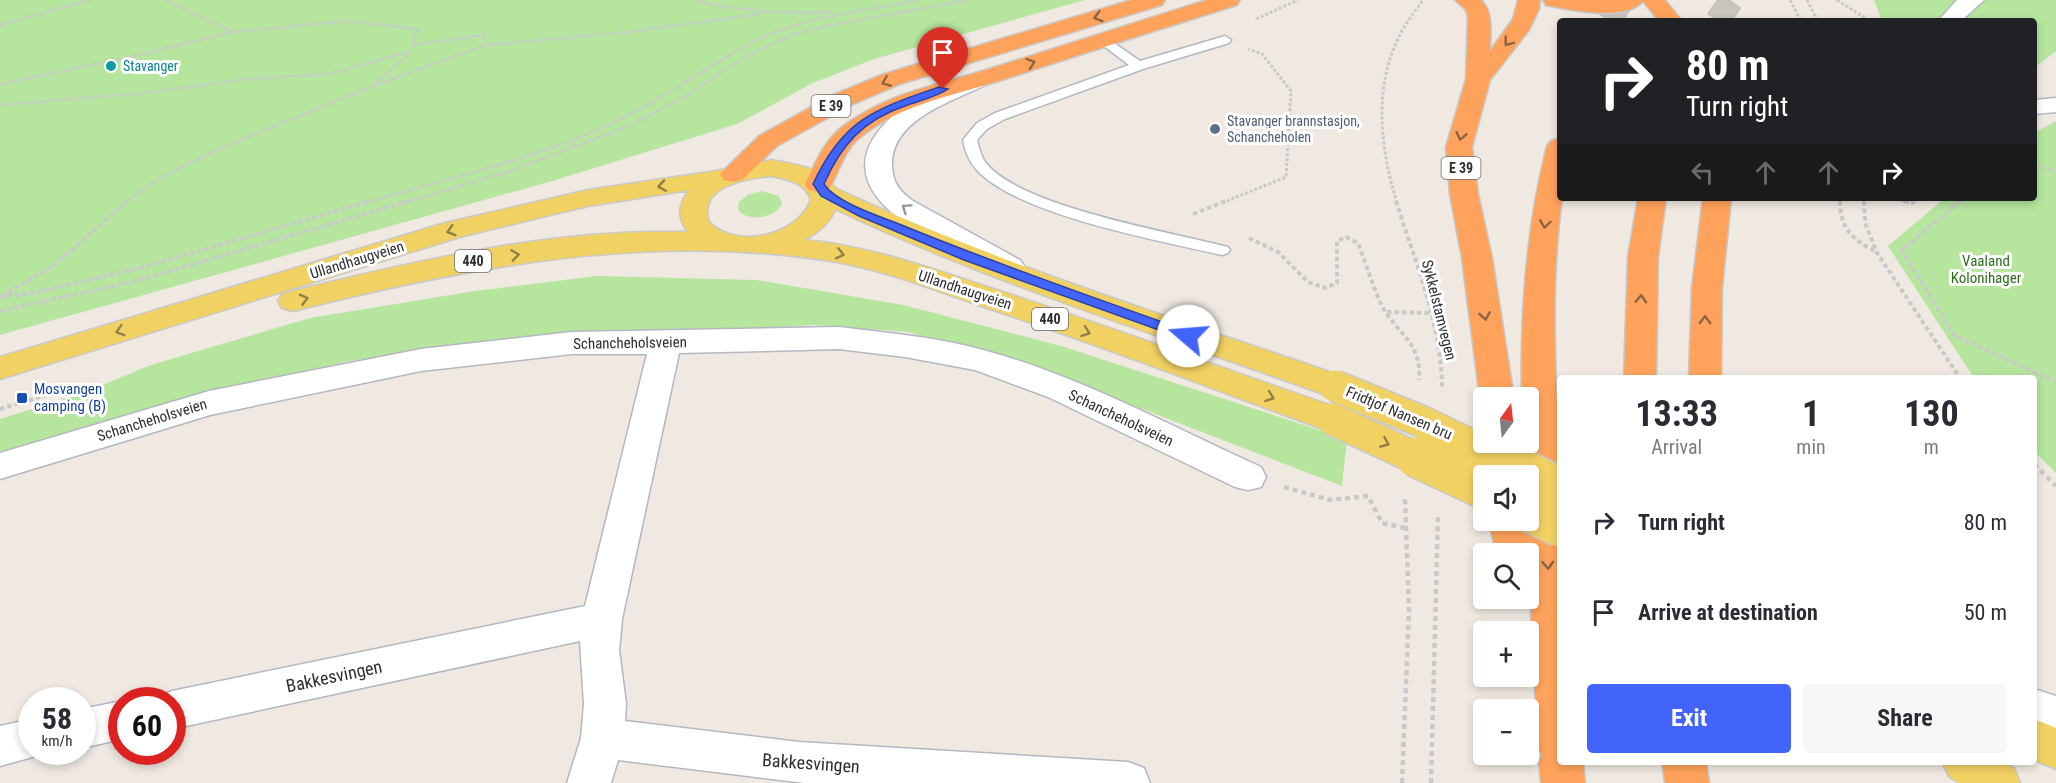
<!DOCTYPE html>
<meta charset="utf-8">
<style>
:root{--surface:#fff;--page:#f7f7f7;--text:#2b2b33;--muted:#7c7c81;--accent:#4264fb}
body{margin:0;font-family:"Roboto Condensed",sans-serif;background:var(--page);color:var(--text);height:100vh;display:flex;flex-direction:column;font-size:22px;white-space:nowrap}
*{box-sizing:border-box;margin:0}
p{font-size:20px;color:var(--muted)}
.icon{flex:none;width:33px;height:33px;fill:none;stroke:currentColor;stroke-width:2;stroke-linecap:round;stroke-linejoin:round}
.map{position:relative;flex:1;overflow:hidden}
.side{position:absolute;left:1557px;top:375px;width:480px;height:390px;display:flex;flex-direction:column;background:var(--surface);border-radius:6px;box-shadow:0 3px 9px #0003}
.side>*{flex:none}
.banner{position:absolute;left:1557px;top:18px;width:480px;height:183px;border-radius:6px;box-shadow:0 3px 9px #0003;background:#202124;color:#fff;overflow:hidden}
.needle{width:39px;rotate:15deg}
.buttons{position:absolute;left:1473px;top:387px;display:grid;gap:12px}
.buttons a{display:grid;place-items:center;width:66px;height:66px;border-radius:6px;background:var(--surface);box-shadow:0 3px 9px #0003;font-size:30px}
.speed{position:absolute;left:18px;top:687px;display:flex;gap:12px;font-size:30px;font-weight:700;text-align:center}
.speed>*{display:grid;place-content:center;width:78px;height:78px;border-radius:50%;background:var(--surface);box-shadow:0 3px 9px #0003;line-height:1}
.speed small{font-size:15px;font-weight:400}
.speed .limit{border:9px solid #d22;background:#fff;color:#111}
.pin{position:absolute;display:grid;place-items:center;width:51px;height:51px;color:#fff;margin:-62px -26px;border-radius:50% 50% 50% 0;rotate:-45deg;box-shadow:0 0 6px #0007}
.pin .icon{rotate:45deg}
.me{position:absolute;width:66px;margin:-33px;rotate:288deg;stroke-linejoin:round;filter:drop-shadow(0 0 4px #0008)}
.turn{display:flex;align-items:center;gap:21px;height:126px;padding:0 30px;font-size:27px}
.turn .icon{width:78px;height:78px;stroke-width:2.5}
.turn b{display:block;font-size:42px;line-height:51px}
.lanes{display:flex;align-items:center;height:57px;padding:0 30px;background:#0003;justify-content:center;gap:30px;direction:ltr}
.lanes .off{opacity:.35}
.eta{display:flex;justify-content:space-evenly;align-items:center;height:102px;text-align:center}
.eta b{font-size:36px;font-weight:700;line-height:42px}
.cta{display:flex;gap:12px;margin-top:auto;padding:12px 30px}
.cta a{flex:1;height:69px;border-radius:6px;background:var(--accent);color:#fff;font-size:24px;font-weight:700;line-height:69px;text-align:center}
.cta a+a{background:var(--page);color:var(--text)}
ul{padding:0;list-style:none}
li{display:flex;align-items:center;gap:18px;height:90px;padding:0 30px}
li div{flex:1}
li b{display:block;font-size:22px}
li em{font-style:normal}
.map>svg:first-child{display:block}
</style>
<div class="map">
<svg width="2056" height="783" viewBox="0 0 2056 783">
<rect width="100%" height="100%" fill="#efe9e1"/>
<path fill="#b6e59e" d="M 0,0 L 1085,0 L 874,59 L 813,83 L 737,124 L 549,182 L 0,335 Z
M 1874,0 L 2056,0 L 2056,51 L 2034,68 L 2034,21 L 1882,21 Z
M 2056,121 L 2056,473 L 2034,451 L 2034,378 L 1974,378 L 1888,246 L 1945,198 L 2034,198 L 2034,133 Z
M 762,191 L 779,196 L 782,204 C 774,218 750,223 738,210 L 739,202 L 748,195 Z
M 597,276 L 757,280 L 903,305 L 1061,346 L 1347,439 L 1342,486 L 1085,387 L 909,332 L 813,325 L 693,332 L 548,334 L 349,361 L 177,403 L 0,454 L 0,419 L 83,393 L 151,365 L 310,318 L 475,291 Z"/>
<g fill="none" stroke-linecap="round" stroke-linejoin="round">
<path stroke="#c8c4bd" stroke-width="25" stroke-dasharray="25 12" stroke-linecap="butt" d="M 1609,21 L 1622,0
M 1717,21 L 1732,0"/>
<defs>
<path id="lane" d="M 1104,36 L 1140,61 L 1225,36 L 1231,40 L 1229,43 L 1143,69 L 1005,119 L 987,129 L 977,140 C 979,148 981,156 985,162 C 1019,207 1172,232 1228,247 L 1230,250 L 1228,253 L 1222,255 C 1162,241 1016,215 976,169 C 969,161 965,151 963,140 L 977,123 L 995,113 L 1129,65 L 1100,43 L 1098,40 Z"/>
<path id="street" d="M 1957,0 L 1984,0 L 1961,21 L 1938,21 Z
M 975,74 L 983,76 L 987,81 L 983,86 C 949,103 890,120 892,167 C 893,183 900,192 913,201 L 1020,260 L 1025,267 L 1020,274 C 998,279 974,260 954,249 C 932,236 897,221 881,202 C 827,141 925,86 975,74 Z
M 2056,98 L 2056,112 L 2034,114 L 2034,100 Z
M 839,327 C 887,333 937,337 983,350 C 1080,376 1170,426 1261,467 L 1266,477 L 1261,487 L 1248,490 L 1235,487 L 1048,397 L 975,370 L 905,357 L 839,349 L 679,353 L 622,619 L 619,650 L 626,704 L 625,721 L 799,742 L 1128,762 L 1144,768 L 1150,783 L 805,783 L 618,760 L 611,783 L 567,783 L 581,738 L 584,704 L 580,641 L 172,729 L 172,700 L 155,700 L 157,697 L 172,691 L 585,606 L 647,354 L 572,354 L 421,371 L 210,415 L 0,479 L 0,453 L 209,391 L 421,349 L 572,332 Z
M 2034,689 L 2056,696 L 2056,734 L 2034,727 Z
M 122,701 L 122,739 L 82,748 L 82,709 Z
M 32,719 L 32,752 L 47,753 L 0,766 L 0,726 Z"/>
<path id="primary" d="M 772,160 C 794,165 823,167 835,188 C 1000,265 1174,318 1347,378 L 1351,386 L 1347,394 L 1335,398 L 1323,394 C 1160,335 993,284 835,209 C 830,224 817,233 804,240 C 872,246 938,271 1003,292 C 1117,329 1230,371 1344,410 L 1349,419 L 1344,428 L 1332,431 L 1320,428 C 1208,387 1097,344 984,307 C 932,289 879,268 825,260 C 645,233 468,267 293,311 L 282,308 L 278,301 L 282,294 L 293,291 C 421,260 555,228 688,232 C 677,217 678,206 689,190 L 588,206 L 463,236 L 0,379 L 0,357 L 445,223 L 588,190 L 716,171 ZM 772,176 C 789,180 805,182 811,200 C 797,236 737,250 709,222 C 697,186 747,178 772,176 Z
M 2034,719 L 2056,728 L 2056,769 L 2034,760 Z
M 1942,762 L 2004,762 L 2014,768 L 2020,783 L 1959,783 L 1949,776 Z"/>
<path id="highway" d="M 1131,0 L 1165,0 L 1162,5 L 900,84 L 851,105 L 777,146 L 742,180 L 733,182 L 724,180 L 720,174 L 759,136 L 833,95 L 884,74 Z
M 1207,0 L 1240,0 L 1237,5 C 1160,29 1082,54 1005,79 C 954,96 901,103 858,139 C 843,152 839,174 828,190 L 818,192 L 808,190 L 805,184 C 815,164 824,141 842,127 C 890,92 934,86 989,69 C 1062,46 1134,23 1207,0 Z
M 1455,0 L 1481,0 C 1494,13 1490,33 1490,51 L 1513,19 L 1518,0 L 1540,0 L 1539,9 L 1529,30 L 1490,80 L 1472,147 L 1478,194 L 1492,258 L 1514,398 L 1484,398 L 1484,403 L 1480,398 L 1462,258 L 1450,194 L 1446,147 L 1466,79 L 1468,16 L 1465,9 Z
M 1543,0 L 1665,0 L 1682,21 L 1659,21 L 1643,1 C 1626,22 1569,10 1546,5 Z
M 1560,138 L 1560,198 L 1562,198 C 1549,294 1556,375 1560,471 C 1564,567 1560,665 1560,762 L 1583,762 L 1585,783 L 1541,783 L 1539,762 L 1542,755 L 1538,747 L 1528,554 L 1497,554 L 1488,520 L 1525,520 L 1527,530 L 1528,476 L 1525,476 L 1524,442 L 1528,442 L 1528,398 L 1522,398 C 1520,312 1526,229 1547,146 L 1551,141 Z
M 1638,198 L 1666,198 L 1658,257 L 1656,378 L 1624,378 L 1628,257 Z
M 1703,198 L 1731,198 L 1722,288 L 1721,378 L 1689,378 L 1692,288 Z
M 1662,762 L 1706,762 L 1709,783 L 1665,783 Z"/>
</defs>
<use href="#lane" stroke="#b4b7c1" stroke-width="3"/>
<use href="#street" stroke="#b4b7c1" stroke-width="3"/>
<use href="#primary" stroke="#c9c9c9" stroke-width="3"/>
<use href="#highway" stroke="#c9c9c9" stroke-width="3"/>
<path stroke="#c9c9c9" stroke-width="3" stroke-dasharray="3 2" stroke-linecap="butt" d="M 165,0 L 233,32 L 346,21 L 417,29 L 413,47
M 695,0 C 741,12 786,14 834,12
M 1790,0 L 1801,21
M 1807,0 L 1818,21
M 1837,0 L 1870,21
M 1256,19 L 1298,0
M 0,25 L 90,0
M 413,45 L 485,35 L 487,45 L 628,32 L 761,14
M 0,84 L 126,58 L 233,32
M 375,84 L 410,53
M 0,105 L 145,93 L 247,79 L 329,74 L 412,51
M 2034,163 L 2056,172
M 1840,198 L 1840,203
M 1864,198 L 1864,203
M 1892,198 L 1910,203
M 126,203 C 161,172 209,154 251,136 C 329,103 407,72 487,45
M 365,203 C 442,180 521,162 595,131 C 652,107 699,71 753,42 C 804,16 865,11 920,0
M 403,203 L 511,171 L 631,125 L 681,99 L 747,56 L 792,35 L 826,26 L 969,0
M 1222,203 L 1286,177 L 1291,91 L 1262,54 L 1248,49
M 1397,203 C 1381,151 1373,89 1398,39 C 1404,25 1414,13 1423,0
M 1913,203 L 1919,198
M 1959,203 L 1964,198"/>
<path stroke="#c9c9c9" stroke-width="4" stroke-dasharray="4.5 3" stroke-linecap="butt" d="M 1396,201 C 1415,262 1442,324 1442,389
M 1840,201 C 1840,229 1853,240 1877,252
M 1864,201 L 1865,223 L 1877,253 L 1960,378
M 1904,201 L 1912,203 L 1915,201
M 1960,201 L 1902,250 L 1954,335 L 2056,382
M 1193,214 L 1226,201
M 1249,238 L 1278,252 L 1308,282 L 1326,288 L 1337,283 L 1337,241 L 1346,237 L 1358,243 C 1366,263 1372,285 1381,304 C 1397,335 1422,341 1419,380
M 2,296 L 53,266 L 128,201
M 0,297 L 33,293 L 140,268 L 370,201
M 0,311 L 136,281 L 409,201
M 1387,312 L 1429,313
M 0,409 L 63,390"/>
<path stroke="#c9c9c9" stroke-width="4.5" stroke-dasharray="5 4" stroke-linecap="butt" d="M 2034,464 L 2056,486
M 1284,487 L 1330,500 L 1368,496 L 1382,523 L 1405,528
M 1402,783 L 1409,610 L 1405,498
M 1431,783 L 1438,514"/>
<use href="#lane" fill="#fff" fill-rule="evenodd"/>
<use href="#street" fill="#fff" fill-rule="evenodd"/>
<use href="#primary" fill="#f2d163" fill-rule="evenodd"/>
<use href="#highway" fill="#ffa35c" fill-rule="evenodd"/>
<defs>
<path id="primary-bridge-far1" d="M 1335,386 L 1423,422 L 1500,459
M 1332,419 L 1418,459"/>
<path id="primary-bridge" d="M 1415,457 L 1484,489
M 1497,457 L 1560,487
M 1528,511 L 1560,527"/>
</defs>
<use href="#primary-bridge-far1" stroke="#c9c9c9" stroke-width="34" stroke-linecap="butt"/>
<use href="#primary-bridge" stroke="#c9c9c9" stroke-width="42" stroke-linecap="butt"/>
<use href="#primary-bridge-far1" stroke="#f2d163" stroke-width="31"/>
<use href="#primary-bridge" stroke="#f2d163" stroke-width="39"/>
</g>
<defs><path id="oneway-chevron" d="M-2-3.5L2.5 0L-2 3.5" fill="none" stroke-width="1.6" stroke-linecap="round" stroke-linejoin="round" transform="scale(1.5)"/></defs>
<g stroke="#8c6343">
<use href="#oneway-chevron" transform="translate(1098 17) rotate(164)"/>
<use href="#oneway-chevron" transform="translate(1508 42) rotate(128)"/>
<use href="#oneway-chevron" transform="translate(1031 63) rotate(-18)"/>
<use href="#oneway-chevron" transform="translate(886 82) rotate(158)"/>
<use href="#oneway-chevron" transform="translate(1461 136) rotate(102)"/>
<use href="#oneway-chevron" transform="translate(1545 224) rotate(98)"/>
<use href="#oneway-chevron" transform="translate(1641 299) rotate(-87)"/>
<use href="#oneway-chevron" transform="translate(1485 316) rotate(81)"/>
<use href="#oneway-chevron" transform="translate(1705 320) rotate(-90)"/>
<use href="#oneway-chevron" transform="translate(1548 565) rotate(87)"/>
</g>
<g stroke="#908048">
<use href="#oneway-chevron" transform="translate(662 186) rotate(171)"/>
<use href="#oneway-chevron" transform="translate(451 231) rotate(163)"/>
<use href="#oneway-chevron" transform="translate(840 254) rotate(14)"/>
<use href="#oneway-chevron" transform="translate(515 255) rotate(-8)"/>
<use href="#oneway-chevron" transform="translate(304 299) rotate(-14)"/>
<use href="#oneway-chevron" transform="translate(120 331) rotate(163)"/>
<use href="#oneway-chevron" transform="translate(1086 332) rotate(20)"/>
<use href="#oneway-chevron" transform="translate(1270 397) rotate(20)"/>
<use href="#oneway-chevron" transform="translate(1385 443) rotate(24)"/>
</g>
<use stroke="#969696" href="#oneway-chevron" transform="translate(906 208) rotate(-145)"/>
<path fill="#4264fb" stroke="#2b41a3" stroke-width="1.5" d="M 939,87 L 948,89 C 937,97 918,101 905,106 C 863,120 841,145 824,184 C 836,203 882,217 904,226 C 999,265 1096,298 1193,333 L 1195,336 L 1193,339 L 1184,339 L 964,260 L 859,216 L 821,196 L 813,184 C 843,119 875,109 939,87 Z"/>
<circle fill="#0f9aa8" stroke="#fff" stroke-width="2" cx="111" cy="66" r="6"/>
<circle fill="#5c6f8a" stroke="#fff" stroke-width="2" cx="1215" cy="129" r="6"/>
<rect fill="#1a4fb4" stroke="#fff" stroke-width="2" x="16" y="392" width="12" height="12" rx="3"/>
<g text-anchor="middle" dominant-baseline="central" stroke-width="6" stroke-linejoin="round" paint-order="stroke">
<g font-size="14" fill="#0d838f" stroke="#fff" text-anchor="start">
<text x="123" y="66">Stavanger</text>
</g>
<g fill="#fff" stroke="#6d6d6d" stroke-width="1.5">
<rect x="811.5" y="95" width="39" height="22" rx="4.5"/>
<rect x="1441.5" y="157" width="39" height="22" rx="4.5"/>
<rect x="455" y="250" width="36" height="22" rx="4.5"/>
<rect x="1032" y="308" width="36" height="22" rx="4.5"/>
</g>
<g font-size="14" font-weight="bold" fill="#2e2e2e">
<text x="831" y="106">E 39</text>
<text x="1461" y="168">E 39</text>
<text x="473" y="261">440</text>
<text x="1050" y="319">440</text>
</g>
<g font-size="14" fill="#4e5e75" stroke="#fff" text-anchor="start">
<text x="1227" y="121">Stavanger brannstasjon,<tspan x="1227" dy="16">Schancheholen</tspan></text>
</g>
<g font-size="15" fill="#2e2e2e" stroke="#fff">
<text transform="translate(357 260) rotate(-17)">Ullandhaugveien</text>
<text transform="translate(965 290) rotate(18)">Ullandhaugveien</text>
<text transform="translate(1439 310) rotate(76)">Sykkelstamvegen</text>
<text transform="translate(630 343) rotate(-1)">Schancheholsveien</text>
<text transform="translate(1399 413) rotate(23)">Fridtjof Nansen bru</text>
<text transform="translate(1121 418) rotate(25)">Schancheholsveien</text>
<text transform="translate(152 420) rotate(-17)">Schancheholsveien</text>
</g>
<g font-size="15" fill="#2c6e1b" stroke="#fff">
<text x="1986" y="261">Vaaland<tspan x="1986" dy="17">Kolonihager</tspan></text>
</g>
<g font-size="15" fill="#164399" stroke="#fff" text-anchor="start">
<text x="34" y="389">Mosvangen<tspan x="34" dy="17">camping (B)</tspan></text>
</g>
<g font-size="18" fill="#2e2e2e" stroke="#fff">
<text transform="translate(334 676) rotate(-12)">Bakkesvingen</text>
<text transform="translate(811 763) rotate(4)">Bakkesvingen</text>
</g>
</g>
</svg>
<div class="buttons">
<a><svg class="needle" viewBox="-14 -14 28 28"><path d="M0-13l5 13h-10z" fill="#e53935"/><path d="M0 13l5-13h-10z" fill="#7c7c81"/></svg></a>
<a><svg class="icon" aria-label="sound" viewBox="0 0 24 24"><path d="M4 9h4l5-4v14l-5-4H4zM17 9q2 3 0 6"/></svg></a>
<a><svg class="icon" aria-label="search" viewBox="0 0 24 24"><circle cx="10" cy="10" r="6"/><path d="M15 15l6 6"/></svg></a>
<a>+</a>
<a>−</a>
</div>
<div class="speed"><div>58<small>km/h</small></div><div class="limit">60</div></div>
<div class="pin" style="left:943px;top:89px;background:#d93025"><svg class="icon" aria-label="arrive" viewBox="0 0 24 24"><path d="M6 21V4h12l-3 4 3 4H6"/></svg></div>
<svg class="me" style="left:1188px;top:336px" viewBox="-20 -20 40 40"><circle r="19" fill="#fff"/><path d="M0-13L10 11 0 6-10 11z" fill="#4264fb"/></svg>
<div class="banner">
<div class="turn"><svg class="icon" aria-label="right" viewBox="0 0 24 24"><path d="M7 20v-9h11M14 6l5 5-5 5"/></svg><div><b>80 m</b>Turn right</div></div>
<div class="lanes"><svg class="icon off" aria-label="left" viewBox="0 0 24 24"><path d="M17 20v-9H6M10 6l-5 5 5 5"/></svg><svg class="icon off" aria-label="ahead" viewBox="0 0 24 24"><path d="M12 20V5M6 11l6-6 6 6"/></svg><svg class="icon off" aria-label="ahead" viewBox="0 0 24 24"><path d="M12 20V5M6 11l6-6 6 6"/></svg><svg class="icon" aria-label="right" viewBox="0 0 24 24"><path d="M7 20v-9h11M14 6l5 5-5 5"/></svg></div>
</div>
<section class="side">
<div class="eta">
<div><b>13:33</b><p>Arrival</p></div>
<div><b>1</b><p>min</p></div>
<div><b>130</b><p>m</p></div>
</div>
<ul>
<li><svg class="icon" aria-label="right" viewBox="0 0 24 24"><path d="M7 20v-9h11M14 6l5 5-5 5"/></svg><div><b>Turn right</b></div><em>80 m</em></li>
<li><svg class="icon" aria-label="arrive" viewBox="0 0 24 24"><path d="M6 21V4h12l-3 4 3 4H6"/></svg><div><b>Arrive at destination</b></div><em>50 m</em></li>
</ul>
<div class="cta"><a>Exit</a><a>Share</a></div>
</section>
</div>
